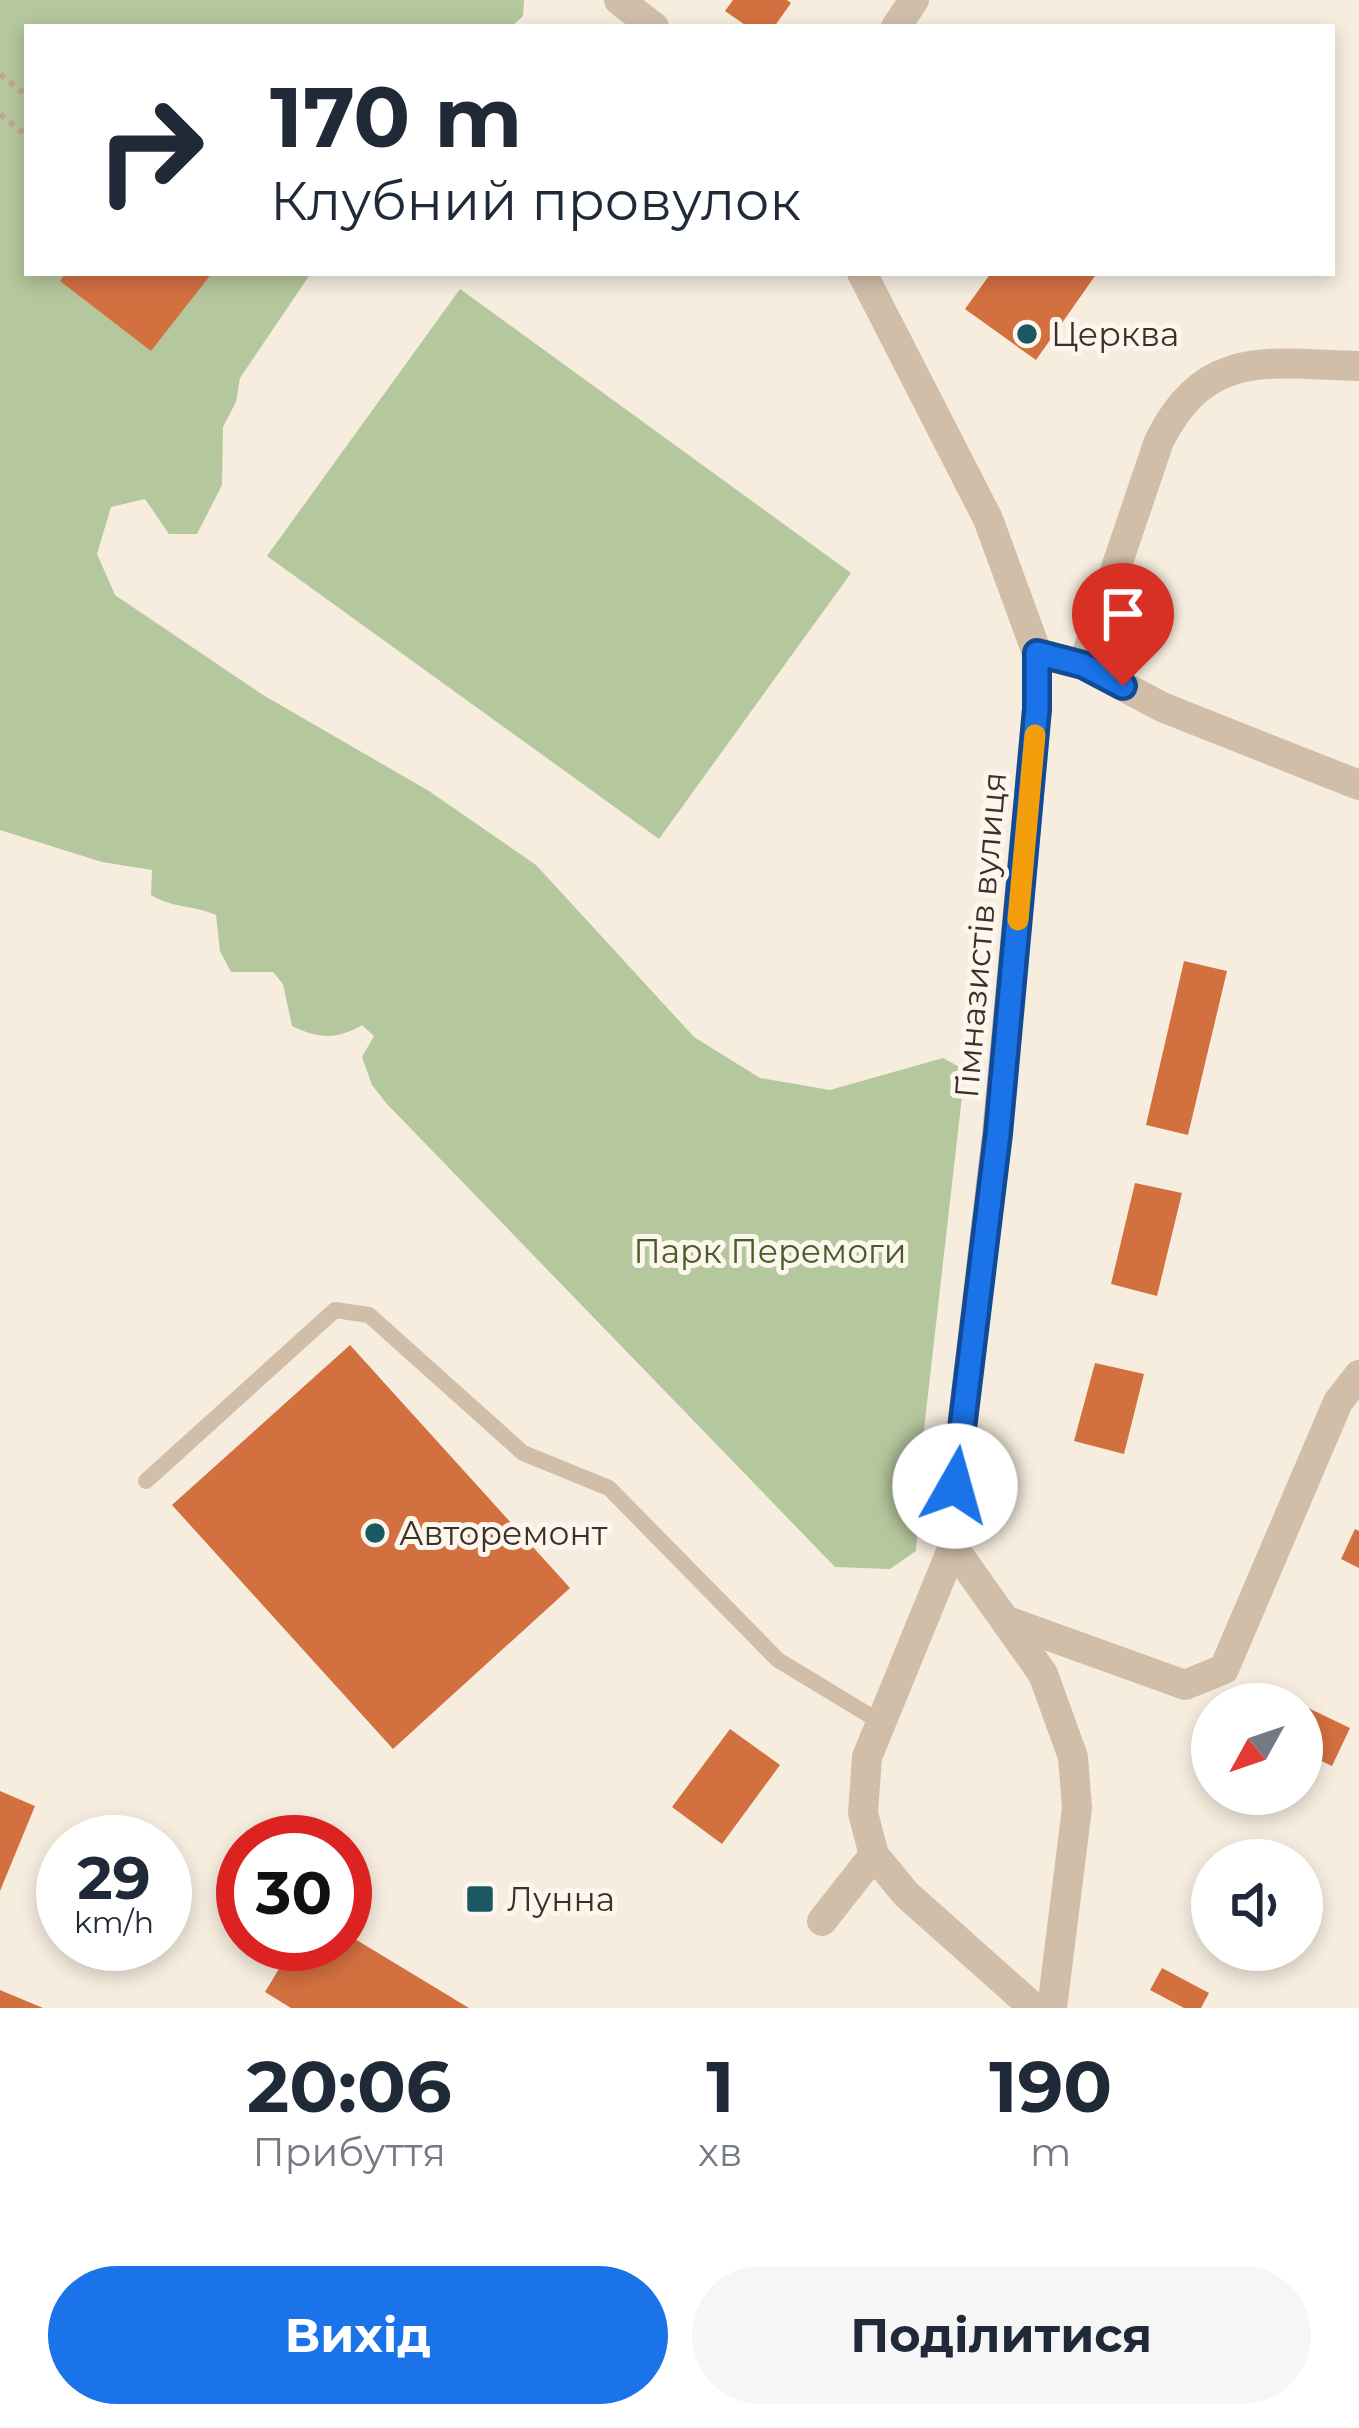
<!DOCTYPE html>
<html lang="uk">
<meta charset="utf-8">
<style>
:root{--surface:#fff;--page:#f6f6f7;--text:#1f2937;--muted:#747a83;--accent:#1a73e8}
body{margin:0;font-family:Montserrat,sans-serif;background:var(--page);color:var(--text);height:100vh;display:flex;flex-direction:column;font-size:45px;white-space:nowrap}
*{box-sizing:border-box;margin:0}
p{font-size:39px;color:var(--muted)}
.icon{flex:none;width:66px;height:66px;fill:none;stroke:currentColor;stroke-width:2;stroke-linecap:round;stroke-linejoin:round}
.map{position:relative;height:2008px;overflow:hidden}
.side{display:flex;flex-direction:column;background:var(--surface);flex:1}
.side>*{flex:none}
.top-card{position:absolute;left:24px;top:24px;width:1311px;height:252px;border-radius:0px;box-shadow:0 6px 18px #0003;background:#fff;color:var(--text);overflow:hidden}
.needle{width:78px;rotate:230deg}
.controls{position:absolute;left:1191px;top:1683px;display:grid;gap:24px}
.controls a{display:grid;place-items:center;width:132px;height:132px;border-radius:50%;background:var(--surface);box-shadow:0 6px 18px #0003;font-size:60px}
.speed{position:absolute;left:36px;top:1815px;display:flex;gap:24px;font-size:60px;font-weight:700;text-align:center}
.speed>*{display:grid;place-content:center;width:156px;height:156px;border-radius:50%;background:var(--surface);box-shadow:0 6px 18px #0003;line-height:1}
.speed small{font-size:30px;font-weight:400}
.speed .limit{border:18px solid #d22;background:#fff;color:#111}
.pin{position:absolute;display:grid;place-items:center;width:102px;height:102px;color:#fff;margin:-123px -51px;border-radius:50% 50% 50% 0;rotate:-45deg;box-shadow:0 0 12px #0007}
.pin .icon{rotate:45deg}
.me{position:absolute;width:132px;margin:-66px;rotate:7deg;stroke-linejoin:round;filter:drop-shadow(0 0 9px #0008)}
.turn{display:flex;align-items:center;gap:42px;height:252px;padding:0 48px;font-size:54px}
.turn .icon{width:156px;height:156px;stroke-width:2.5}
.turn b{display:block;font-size:84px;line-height:102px}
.eta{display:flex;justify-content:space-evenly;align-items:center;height:204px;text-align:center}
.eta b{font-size:72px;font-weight:700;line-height:84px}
.action{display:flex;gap:24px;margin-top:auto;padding:24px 48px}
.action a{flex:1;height:138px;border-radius:72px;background:var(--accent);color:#fff;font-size:48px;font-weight:700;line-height:138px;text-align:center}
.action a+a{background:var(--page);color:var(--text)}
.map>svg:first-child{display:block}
</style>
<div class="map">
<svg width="1359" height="2008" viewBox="0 0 1359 2008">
<rect width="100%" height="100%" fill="#f6eddf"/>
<path fill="#b5c79d" d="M 0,0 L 524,0 L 523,16 L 511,27 L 27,27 L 27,273 L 311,273 L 240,378 L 236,402 L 223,427 L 222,485 L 197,534 L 169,534 L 145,499 L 111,507 L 97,554 L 115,595 L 263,695 L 429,791 L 536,865 L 694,1037 L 760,1078 L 830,1090 L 943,1058 L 965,1070 L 923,1438 L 916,1551 L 890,1569 L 835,1567 L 387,1104 L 372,1085 L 362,1057 L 374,1036 L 362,1025 C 336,1040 319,1039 292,1026 L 283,984 L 273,972 L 231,972 L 220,951 L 216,915 C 193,905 172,908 151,895 L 152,870 L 102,862 L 0,830 Z
M 460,289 L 851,573 L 659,839 L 267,556 Z"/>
<path fill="#d37040" d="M 733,0 L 787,0 L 791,3 L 774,27 L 748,27 L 725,11 Z
M 66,273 L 212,273 L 151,351 L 60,281 Z
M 991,273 L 1097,273 L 1036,360 L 965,309 Z
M 1184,961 L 1227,971 L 1188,1135 L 1146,1125 Z
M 1135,1183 L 1182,1193 L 1157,1296 L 1111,1284 Z
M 350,1345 L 570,1588 L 393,1749 L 172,1505 Z
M 1095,1363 L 1144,1374 L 1124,1454 L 1074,1441 Z
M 1355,1529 L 1359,1531 L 1359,1568 L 1341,1559 Z
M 1262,1686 L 1300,1704 L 1253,1704 Z
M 1302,1705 L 1350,1728 L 1332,1766 L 1302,1752 Z
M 730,1729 L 780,1765 L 722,1844 L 672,1807 Z
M 0,1791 L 35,1806 L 0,1891 Z
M 1204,1889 L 1212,1893 L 1212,1923 L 1192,1913 Z
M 345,1933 L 469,2008 L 291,2008 L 265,1992 L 294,1944 L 345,1944 Z
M 1162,1968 L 1209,1993 L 1201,2008 L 1184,2008 L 1150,1990 Z
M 0,1990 L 43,2008 L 0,2008 Z"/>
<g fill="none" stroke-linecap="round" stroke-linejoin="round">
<path stroke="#bca893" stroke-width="6" stroke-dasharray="6 6" stroke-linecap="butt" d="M 0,74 L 27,96
M 0,114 L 27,136"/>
<path stroke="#d0bea9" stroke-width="16" d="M 146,1481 L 335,1310 L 369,1315 L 523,1453 L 609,1488 L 778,1660 L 882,1723"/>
<path stroke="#d0bea9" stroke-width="30" d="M 619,0 L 654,27
M 896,27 L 914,0
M 862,273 L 988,519 L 1037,653 L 1037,709 L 997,1134 L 955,1486 L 953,1547 L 1043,1674 L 1073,1757 L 1077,1808 L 1052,2008
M 1037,653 L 1083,665 L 1162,707 L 1359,785
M 1083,665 L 1159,441 C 1206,347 1268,364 1359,366
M 1010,1622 L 1185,1685 L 1224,1669 L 1338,1402 L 1359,1375
M 874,1855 L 863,1813 L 867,1757 L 953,1547
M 822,1921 L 874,1855 L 906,1894 L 1034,2008"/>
</g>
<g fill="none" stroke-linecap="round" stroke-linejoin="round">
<defs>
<path id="route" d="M 955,1486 L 998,1134 L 1037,709 L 1037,653 L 1083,665 L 1123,686"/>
</defs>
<use href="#route" stroke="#114b97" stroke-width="30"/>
<use href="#route" stroke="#1a73e8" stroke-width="21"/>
<path stroke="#f59e0b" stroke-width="21" d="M 1018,920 L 1035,735"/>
</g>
<g fill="#1a5863" stroke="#fcf6ed" stroke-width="4.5">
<circle cx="1027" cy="334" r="12"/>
<circle cx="375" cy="1533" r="12"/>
<rect x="465" y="1884" width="30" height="30" rx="6"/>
</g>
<g text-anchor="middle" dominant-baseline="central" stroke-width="10" stroke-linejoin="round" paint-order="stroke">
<g font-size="33" fill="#3c3129" stroke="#fcf6ed" text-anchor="start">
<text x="1051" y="334">Церква</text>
<text x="399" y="1533">Авторемонт</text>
<text x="507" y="1899">Лунна</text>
</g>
<g font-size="33" fill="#3c3129" stroke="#fcf6ed">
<text transform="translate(980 935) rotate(-85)">Гімназистів вулиця</text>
</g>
<g font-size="33" fill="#465d2a" stroke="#fcf6ed">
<text x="770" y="1251">Парк Перемоги</text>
</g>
</g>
</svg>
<div class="controls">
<a><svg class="needle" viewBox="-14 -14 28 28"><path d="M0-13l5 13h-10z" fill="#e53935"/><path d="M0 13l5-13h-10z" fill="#747a83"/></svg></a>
<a><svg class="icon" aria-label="sound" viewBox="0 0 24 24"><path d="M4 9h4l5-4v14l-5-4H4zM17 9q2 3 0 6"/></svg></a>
</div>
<div class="speed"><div>29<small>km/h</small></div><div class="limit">30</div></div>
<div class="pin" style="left:1123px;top:686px;background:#d93025"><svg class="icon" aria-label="arrive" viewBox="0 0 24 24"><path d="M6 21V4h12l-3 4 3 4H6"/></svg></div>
<svg class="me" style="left:955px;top:1486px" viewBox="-20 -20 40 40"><circle r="19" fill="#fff"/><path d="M0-13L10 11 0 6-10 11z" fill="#1a73e8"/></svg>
<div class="top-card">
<div class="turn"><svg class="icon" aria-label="right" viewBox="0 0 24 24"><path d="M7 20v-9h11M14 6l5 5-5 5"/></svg><div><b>170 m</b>Клубний провулок</div></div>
</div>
</div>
<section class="side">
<div class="eta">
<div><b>20:06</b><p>Прибуття</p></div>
<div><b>1</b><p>хв</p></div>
<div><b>190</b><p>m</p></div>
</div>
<div class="action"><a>Вихід</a><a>Поділитися</a></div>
</section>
